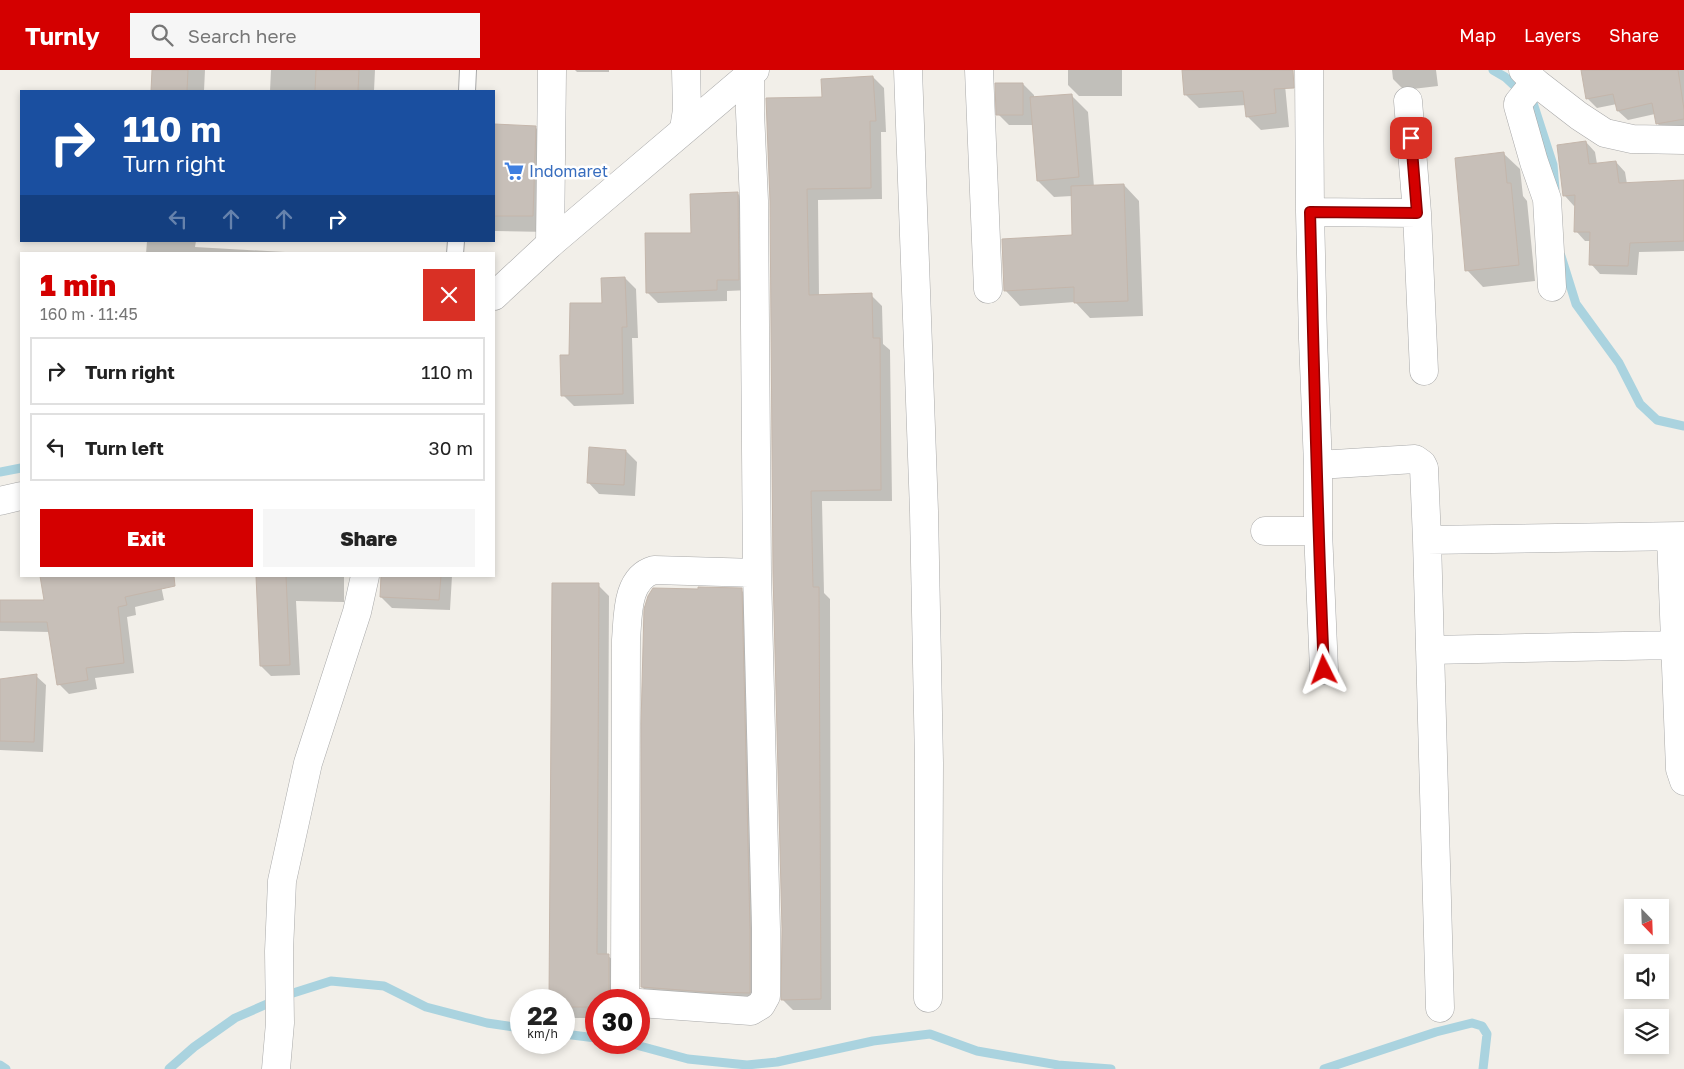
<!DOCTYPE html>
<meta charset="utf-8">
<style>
:root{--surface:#fff;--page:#f6f6f6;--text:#222;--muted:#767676;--line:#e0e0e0;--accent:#d40000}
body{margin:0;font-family:"Golos Text",sans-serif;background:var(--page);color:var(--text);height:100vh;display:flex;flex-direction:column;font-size:19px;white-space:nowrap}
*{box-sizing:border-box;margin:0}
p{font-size:16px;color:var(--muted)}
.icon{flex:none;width:28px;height:28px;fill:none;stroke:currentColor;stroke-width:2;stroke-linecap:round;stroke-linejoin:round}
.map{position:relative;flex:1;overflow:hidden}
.panel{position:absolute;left:20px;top:182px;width:475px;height:325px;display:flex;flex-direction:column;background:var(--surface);border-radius:0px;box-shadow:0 2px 8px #0003}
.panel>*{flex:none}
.hud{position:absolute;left:20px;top:20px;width:475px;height:152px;border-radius:0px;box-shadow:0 2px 8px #0003;background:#1a4fa0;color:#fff;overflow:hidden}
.needle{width:32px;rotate:157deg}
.buttons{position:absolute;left:1624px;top:829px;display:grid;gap:10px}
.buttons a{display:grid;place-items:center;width:45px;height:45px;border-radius:0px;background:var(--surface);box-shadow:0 2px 8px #0003;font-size:25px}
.speed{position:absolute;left:510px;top:919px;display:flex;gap:10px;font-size:25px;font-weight:700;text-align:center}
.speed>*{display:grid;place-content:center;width:65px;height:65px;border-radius:50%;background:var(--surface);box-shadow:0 2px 8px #0003;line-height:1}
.speed small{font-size:12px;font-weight:400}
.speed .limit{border:8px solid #d22;background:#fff;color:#111}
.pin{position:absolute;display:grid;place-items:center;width:42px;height:42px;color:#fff;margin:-21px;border-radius:10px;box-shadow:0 2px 8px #0006}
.me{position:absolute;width:55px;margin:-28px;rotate:357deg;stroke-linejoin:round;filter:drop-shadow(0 0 4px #0008)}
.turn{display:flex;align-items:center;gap:18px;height:105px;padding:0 20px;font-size:22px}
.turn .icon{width:65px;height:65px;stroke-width:2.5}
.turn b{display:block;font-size:35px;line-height:42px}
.lanes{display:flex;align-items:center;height:48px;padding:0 20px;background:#0003;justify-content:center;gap:25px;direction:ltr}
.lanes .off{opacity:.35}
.round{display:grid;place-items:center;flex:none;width:52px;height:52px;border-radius:0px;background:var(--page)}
.overview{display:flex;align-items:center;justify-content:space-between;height:85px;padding:0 20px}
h1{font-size:30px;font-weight:800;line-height:38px;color:var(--accent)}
.primary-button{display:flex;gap:10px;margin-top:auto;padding:10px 20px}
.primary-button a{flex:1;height:58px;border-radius:0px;background:var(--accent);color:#fff;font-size:20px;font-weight:800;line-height:58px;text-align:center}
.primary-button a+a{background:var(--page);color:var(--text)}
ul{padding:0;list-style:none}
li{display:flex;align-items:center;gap:15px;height:68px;margin:0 10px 8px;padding:0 10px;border:2px solid var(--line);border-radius:0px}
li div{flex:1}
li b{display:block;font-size:19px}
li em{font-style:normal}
header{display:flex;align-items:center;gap:30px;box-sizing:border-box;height:70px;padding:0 25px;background:var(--accent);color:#fff}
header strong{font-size:24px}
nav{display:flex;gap:28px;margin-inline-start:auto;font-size:18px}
.search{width:350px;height:45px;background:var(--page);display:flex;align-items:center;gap:12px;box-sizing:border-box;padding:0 18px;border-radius:0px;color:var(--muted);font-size:19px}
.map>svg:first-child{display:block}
</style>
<header>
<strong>Turnly</strong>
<div class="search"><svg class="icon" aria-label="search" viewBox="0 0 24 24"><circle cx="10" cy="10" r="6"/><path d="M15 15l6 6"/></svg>Search here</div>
<nav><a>Map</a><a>Layers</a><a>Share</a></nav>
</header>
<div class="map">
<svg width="1684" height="999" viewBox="0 0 1684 999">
<rect width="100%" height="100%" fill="#f2efe9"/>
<path fill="#0003" d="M 153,0 L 205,0 L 204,21 L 152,21 Z
M 271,0 L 375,0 L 374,21 L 270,21 Z
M 575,0 L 609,0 L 609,2 L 577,2 Z
M 1068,0 L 1122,0 L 1122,26 L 1079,26 L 1068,15 Z
M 1183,0 L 1293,0 L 1285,15 L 1289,57 L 1261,60 L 1247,46 L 1246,35 L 1199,38 L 1185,24 Z
M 1392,0 L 1436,0 L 1438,16 L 1404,20 L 1393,9 Z
M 1582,0 L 1684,0 L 1684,60 L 1666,63 L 1657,53 L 1655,44 L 1628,50 L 1618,41 L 1617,34 L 1597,38 L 1587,28 Z
M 873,7 L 884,18 L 886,62 L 881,62 L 882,129 L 818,130 L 819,226 L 871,225 L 882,236 L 883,274 L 890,280 L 892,431 L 822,431 L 824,523 L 830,529 L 831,940 L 793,940 L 782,929 L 783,859 L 771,131 L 823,28 Z
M 1023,14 L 1034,25 L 1034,28 L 1071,25 L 1088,42 L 1094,117 L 1124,115 L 1139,131 L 1143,246 L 1090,248 L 1075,232 L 1020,236 L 1005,220 L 1073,166 L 1072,126 L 1054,127 L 1038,111 L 1033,55 L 1009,55 L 998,44 Z
M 494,55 L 535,57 L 551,73 L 549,162 L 494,161 Z
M 1586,72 L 1595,82 L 1597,94 L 1616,92 L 1625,102 L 1627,114 L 1684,111 L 1684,181 L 1639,182 L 1637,205 L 1600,204 L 1591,194 L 1591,171 L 1585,171 L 1576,161 L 1576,135 L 1574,136 L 1565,126 L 1558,76 Z
M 1503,83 L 1520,99 L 1523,126 L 1527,131 L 1535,211 L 1483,217 L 1467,200 Z
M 737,123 L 749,134 L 750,220 L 727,221 L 727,231 L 658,233 L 647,222 L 692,164 Z
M 147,171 L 196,171 L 195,177 L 321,184 L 146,184 Z
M 625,208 L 636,219 L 638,268 L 632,268 L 634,334 L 574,336 L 563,325 L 570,286 L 603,234 Z
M 626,381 L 637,392 L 635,426 L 599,424 L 588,412 Z
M 159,506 L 164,530 L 135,537 L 136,545 L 127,547 L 134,603 L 95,608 L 97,619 L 69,624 L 59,614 L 50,562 L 0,561 L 0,532 L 45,531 Z
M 257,506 L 344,506 L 344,532 L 296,531 L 300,605 L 271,606 L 261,596 Z
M 383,506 L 452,506 L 450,540 L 392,538 L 381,527 Z
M 598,515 L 609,526 L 607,885 L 620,896 L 620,930 L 596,930 L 596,948 L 564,948 L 564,930 L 550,930 Z
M 741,520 L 752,531 L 760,934 L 653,928 L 642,917 Z
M 36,606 L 46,615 L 43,682 L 0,680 L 0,610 Z"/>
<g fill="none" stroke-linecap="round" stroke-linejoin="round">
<path stroke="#aad3df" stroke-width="9" d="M 1493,0 L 1505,7 L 1533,33 L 1553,95 L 1555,119
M 1561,186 L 1576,234 L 1619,293 L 1640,334 L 1657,350 L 1684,356
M 0,402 L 21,398
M 564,964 L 596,968
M 625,972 L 688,989 L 747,995 L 777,992 L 873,971 L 930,964 L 977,981 L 1058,995 L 1111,999
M 0,995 L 6,999
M 169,999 L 194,977 L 235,948 L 290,924 L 331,911 L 384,916 L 426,937 L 487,953 L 521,958
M 1324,999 L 1436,962 L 1472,953 L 1482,956 L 1487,964 L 1483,999"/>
</g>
<path fill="#c7bfb8" stroke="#c4b6ab" d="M 152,0 L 188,0 L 187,21 L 151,21 Z
M 316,0 L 359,0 L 358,21 L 315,21 Z
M 1182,0 L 1293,0 L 1294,18 L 1274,19 L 1276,43 L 1246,47 L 1243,21 L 1184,25 Z
M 1581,0 L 1678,0 L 1684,39 L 1684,49 L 1656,54 L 1652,33 L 1617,41 L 1613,24 L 1586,29 Z
M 873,6 L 876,51 L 870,51 L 871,118 L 807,119 L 809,225 L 872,223 L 873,268 L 880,268 L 881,420 L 811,421 L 813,517 L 819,517 L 821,929 L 781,930 L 782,859 L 773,503 L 770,131 L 766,28 L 822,27 L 821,9 Z
M 995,13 L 1023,13 L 1023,45 L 996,45 Z
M 1072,24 L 1079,107 L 1037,111 L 1030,27 Z
M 494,54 L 536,56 L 533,146 L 494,146 Z
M 1586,71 L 1589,94 L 1616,91 L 1619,113 L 1684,110 L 1684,171 L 1630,173 L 1628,196 L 1589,195 L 1590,162 L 1574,162 L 1575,125 L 1563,126 L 1557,75 Z
M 1504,82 L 1507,113 L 1511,113 L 1519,195 L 1465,201 L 1455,88 Z
M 1124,114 L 1128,231 L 1074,233 L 1074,217 L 1004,221 L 1002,169 L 1072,165 L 1071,116 Z
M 738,122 L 739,210 L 717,210 L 717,220 L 646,223 L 645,163 L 691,163 L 690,124 Z
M 625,207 L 627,257 L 622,257 L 623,324 L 561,326 L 560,285 L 569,285 L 570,233 L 602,233 L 601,208 Z
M 589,377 L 626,380 L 624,415 L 587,413 Z
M 40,506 L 174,506 L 175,516 L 125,527 L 127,535 L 118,537 L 124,593 L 86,598 L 88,610 L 57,615 L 47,552 L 0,552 L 0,530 L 44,530 Z
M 256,506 L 286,506 L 290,595 L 260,596 Z
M 381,506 L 441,506 L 439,530 L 380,527 Z
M 552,513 L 599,513 L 597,884 L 609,884 L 609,921 L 612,929 L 596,929 L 596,937 L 564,937 L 564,930 L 549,930 Z
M 698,517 L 742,518 L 750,859 L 750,923 L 707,922 L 641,917 L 641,654 L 644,539 L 648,526 L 653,518 L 698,519 Z
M 37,604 L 34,672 L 0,671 L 0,609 Z"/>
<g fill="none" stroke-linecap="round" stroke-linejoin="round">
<defs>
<path id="service" d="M 467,21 L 468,0
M 455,184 L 456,171"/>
<path id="minor" d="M 908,0 L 924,441 L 929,693 L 928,928
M 979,0 L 988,219
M 1309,0 L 1310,142 L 1313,269 L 1318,395 L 1318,461 L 1324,600
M 1535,12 L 1518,33 L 1518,36 L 1534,92 L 1547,129 L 1552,217
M 1408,31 L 1417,143 L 1424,301
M 684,59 L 687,40 L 686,0
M 1310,142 L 1417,143
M 550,174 L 552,0
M 1318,395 L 1415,389 L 1422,394 L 1424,398 L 1427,470 L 1440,938
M 1265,461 L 1318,461
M 1671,467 L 1680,699 L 1684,711
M 1427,470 L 1684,466
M 1430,580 L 1674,575
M 629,930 L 625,921 L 626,570 C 628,546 626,508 654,500 L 757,503
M 639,933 L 751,941 L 761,935 L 766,926 L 766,859 L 757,503 L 754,131 L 750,42 L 750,4
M 276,999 L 280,953 L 279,881 L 282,811 L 308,693 L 357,542 L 365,506"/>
<path id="tertiary" d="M 1523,0 L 1535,12 L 1579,46 L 1605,63 L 1632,69 L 1684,70
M 494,226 L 550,174 L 755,0
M 0,431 L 21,426"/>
</defs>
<use href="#service" stroke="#a9a9a9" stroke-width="18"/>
<use href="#minor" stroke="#a9a9a9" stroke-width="29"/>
<use href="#tertiary" stroke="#a9a9a9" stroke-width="29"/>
<use href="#service" stroke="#fff" stroke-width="16"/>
<use href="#minor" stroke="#fff" stroke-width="28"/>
<use href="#tertiary" stroke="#fff" stroke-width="28"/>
</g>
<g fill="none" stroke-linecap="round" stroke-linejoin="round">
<defs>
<path id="route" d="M 1324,600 C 1317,448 1314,295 1310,142 L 1417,143 L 1411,68"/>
</defs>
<use href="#route" stroke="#8a0000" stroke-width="12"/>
<use href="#route" stroke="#d40000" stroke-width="9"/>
</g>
<defs>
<symbol id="supermarket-bare" viewBox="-9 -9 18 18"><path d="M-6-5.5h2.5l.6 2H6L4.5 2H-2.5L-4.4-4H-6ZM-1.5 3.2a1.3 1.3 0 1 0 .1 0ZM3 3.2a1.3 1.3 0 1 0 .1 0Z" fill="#3f7fe0" stroke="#fff" stroke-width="2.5" paint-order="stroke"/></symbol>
</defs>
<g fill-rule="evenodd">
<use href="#supermarket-bare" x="500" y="87" width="28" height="28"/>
</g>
<g text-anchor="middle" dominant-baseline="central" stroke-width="5" stroke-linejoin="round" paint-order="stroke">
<g font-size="16" fill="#366cbe" stroke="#fff" text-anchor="start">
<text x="529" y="101">Indomaret</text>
</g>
</g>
</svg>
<div class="buttons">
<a><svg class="needle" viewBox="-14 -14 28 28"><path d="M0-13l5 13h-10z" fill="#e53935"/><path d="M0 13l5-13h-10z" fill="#767676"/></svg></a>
<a><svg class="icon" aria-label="sound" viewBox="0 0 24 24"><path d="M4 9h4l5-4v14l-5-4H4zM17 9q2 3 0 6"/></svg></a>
<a><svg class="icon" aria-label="layers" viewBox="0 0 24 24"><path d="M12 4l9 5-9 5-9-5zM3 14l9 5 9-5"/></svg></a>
</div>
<div class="speed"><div>22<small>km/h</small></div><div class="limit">30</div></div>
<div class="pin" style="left:1411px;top:68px;background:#d93025"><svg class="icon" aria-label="arrive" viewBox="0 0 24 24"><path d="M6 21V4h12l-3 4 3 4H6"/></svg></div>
<svg class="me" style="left:1324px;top:600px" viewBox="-20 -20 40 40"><path d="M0-17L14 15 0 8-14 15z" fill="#d40000" stroke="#fff" stroke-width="4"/></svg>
<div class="hud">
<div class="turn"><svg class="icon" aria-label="right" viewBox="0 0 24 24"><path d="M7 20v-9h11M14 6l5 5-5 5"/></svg><div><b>110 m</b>Turn right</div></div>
<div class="lanes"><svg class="icon off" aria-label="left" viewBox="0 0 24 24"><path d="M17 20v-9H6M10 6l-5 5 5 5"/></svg><svg class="icon off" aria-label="ahead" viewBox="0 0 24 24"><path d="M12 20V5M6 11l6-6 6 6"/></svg><svg class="icon off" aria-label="ahead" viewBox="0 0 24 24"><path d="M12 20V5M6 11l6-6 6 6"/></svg><svg class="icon" aria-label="right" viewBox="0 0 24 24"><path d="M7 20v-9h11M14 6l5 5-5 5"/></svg></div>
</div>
<section class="panel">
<div class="overview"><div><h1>1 min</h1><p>160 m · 11:45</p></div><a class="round" style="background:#d93025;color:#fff"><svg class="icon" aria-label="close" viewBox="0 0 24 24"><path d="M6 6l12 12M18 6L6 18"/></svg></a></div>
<ul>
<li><svg class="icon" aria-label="right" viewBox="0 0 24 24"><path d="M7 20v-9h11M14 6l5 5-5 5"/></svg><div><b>Turn right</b></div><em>110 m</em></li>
<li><svg class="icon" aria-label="left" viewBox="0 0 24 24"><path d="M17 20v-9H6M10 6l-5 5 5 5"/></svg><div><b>Turn left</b></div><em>30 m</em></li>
</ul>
<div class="primary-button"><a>Exit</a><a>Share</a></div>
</section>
</div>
